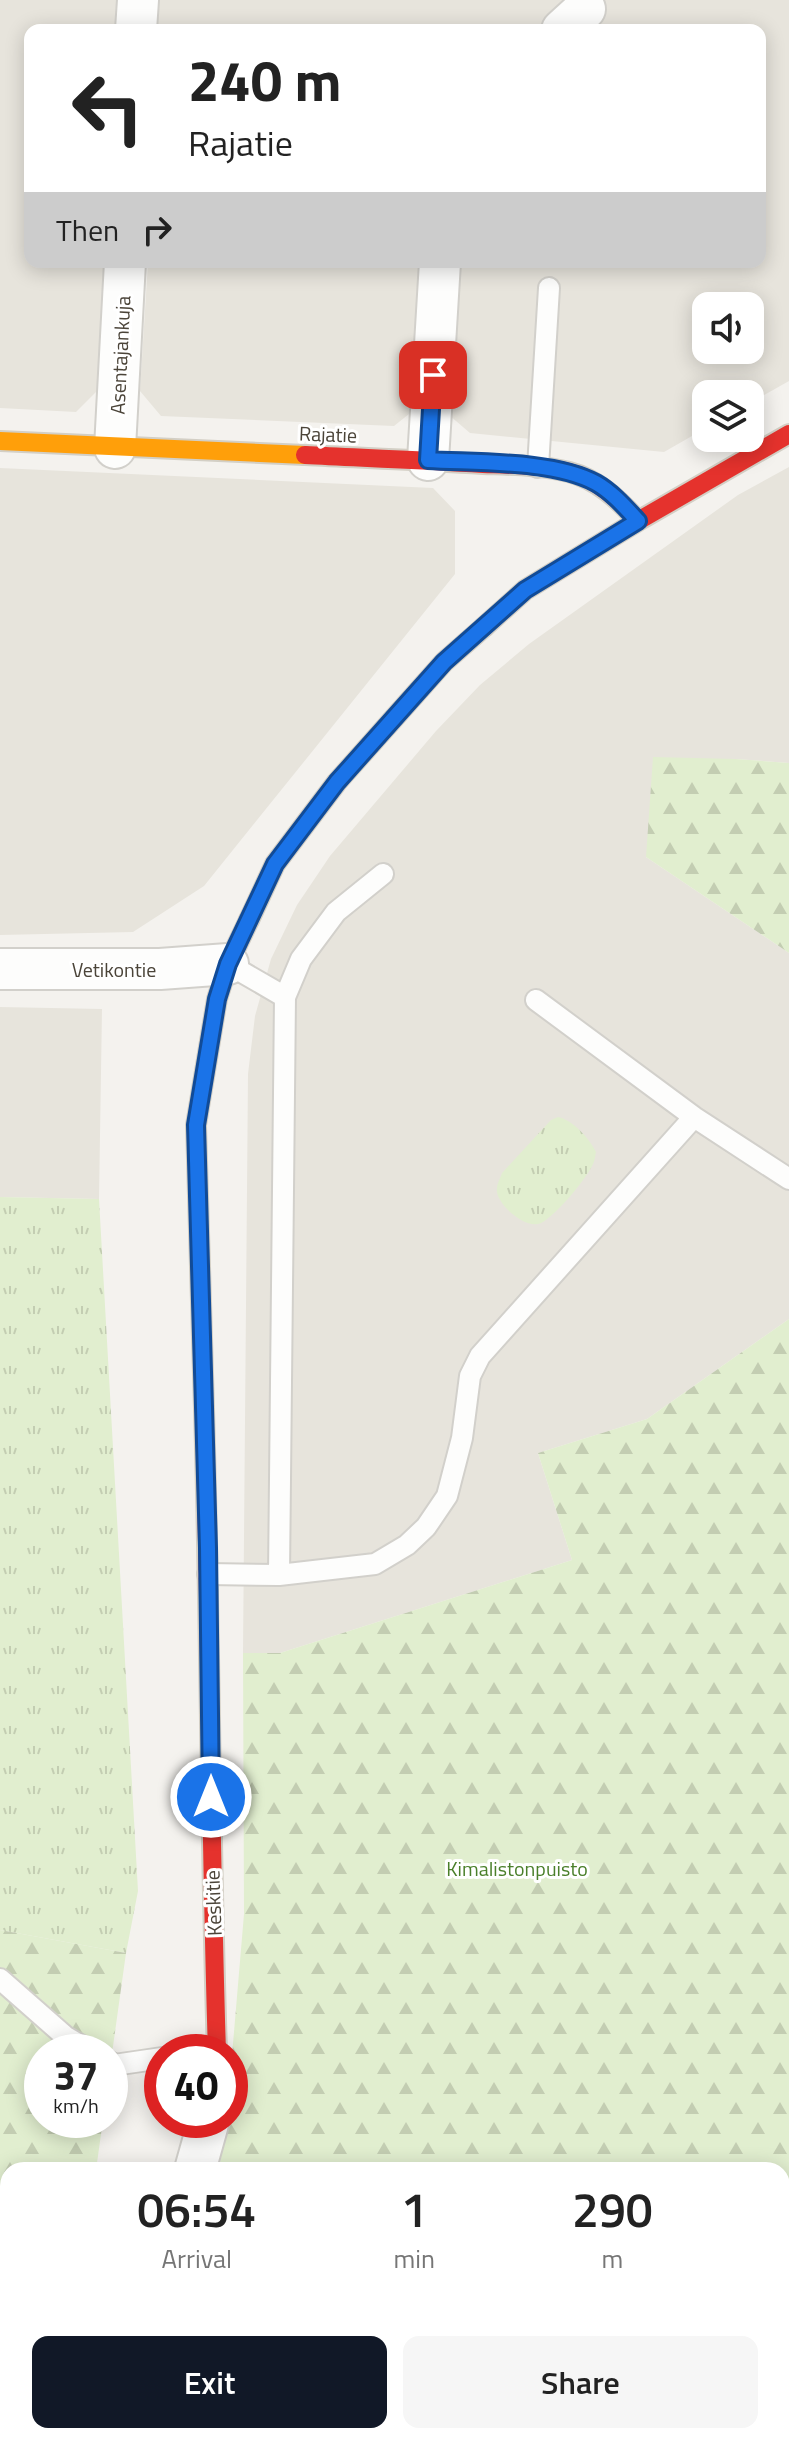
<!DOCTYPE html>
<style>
:root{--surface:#fff;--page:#f6f6f6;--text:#222;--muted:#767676;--accent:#111827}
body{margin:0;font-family:"Titillium Web",sans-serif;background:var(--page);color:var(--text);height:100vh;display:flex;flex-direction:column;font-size:30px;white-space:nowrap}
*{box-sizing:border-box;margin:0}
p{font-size:26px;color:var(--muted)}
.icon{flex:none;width:44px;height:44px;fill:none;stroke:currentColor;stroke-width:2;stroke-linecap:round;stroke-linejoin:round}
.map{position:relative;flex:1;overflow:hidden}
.panel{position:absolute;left:0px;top:2162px;width:790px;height:282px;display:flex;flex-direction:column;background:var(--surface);border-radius:24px 24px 0 0;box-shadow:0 4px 20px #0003}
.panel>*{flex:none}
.hud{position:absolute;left:24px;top:24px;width:742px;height:244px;border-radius:16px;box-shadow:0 4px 20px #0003;background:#fff;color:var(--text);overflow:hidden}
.tools{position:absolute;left:692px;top:292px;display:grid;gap:16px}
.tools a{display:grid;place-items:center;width:72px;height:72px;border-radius:16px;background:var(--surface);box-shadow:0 4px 20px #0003;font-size:40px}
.speed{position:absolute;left:24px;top:2034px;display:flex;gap:16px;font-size:40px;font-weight:700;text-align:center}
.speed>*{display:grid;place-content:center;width:104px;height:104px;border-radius:50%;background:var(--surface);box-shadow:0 4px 20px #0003;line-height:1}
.speed small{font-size:20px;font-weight:400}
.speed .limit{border:12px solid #d22;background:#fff;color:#111}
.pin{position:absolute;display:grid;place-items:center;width:68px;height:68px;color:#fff;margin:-34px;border-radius:16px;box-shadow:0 4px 12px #0006}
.me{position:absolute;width:88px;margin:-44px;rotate:0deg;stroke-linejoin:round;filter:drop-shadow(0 0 6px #0008)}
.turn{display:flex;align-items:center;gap:28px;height:168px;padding:0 32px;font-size:36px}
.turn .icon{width:104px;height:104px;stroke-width:2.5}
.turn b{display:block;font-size:56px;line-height:68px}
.then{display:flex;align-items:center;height:76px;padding:0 32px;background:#0003;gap:16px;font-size:30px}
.eta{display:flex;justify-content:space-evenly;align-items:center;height:136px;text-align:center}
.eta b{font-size:48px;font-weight:600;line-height:56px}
.action{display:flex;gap:16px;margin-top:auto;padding:16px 32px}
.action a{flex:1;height:92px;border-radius:16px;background:var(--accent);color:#fff;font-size:32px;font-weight:600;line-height:92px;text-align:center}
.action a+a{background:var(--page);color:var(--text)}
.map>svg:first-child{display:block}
</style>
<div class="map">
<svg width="789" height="2443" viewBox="0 0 789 2443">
<defs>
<pattern id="grass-tufts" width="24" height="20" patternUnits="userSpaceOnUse" patternTransform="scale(2)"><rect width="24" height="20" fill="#e1eecf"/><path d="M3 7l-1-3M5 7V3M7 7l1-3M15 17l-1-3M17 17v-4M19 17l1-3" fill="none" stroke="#c3cdb2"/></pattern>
<pattern id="forest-firs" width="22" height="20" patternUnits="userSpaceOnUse" patternTransform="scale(2)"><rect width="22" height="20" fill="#e1eecf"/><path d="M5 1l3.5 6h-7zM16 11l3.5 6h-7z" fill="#c3cdb2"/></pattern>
</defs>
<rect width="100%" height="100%" fill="#f4f2ee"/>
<path fill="#e7e4dc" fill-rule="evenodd" d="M 0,0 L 120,0 L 119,30 L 30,30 L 30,262 L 110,262 L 102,386 L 76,412 L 0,408 Z
M 158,0 L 789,0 L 789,381 L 750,403 L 750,394 L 706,394 L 706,428 L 664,452 L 470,433 L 449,415 L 454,262 L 760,262 L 760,30 L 157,30 ZM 706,306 L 750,306 L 750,350 L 706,350 Z
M 148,262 L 425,262 L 419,406 L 394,426 L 161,416 L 140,391 Z
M 789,467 L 789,763 L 736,759 L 646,857 L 789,953 L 789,1319 L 647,1419 L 538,1453 L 572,1560 L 280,1653 L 243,1653 L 248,1074 L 255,1016 L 271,959 L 297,905 L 330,856 L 436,731 L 480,685 L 529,644 L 738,495 Z
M 0,468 L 433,488 L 455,511 L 455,574 L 204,886 L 133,932 L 0,935 Z
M 0,1007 L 102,1009 L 99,1199 L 0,1197 Z"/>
<path fill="#eae5da" d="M 0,2242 L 8,2245 L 8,2436 L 40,2436 L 39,2443 L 0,2443 Z"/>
<path fill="url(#grass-tufts)" d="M 558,1117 C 573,1120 589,1138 596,1152 C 595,1156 595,1160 593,1164 C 588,1177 551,1222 538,1224 C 524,1227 499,1206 497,1192 C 496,1185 500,1179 502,1173 L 551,1120 Z
M 0,1197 L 99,1199 L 138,1891 L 126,1953 L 0,1930 Z"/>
<path fill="url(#forest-firs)" d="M 653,757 L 736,759 L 789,763 L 789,953 L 646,857 Z
M 789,1319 L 789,2443 L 249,2443 L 223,2436 L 782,2436 L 782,2170 L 219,2170 L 226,2120 L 230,2120 L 230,2079 L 244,1914 L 243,1653 L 280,1653 L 572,1560 L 538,1453 L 647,1419 Z
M 0,1930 L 126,1953 L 110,2068 L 110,2052 L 42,2052 L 42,2120 L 103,2120 L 96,2170 L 8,2170 L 8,2245 L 0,2242 Z"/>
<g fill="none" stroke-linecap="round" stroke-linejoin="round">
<defs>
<path id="lane" d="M 538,467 L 549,288
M 228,964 L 285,997 L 279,1575
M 285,997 L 301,959 L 336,912 L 383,874
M 536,1000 L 694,1117 L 789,1179
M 208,1574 L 279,1575 L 375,1564 L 407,1545 L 426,1527 L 447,1496 L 462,1438 L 470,1376 L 480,1356 L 694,1117
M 0,1979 L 66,2037 L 92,2052
M 110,2062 L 114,2065 L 162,2058
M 0,2400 L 8,2400"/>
<path id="street" d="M 136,30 L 138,0
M 562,30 L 585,9
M 115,448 L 125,262
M 428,460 L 440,262
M 0,969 L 160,969 L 228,964
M 195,2170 L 209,2120
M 113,2443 L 114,2436"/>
<path id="fast" d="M 249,920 L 275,864 L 337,782 L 444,662 L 484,627"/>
<path id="slow" d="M 0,441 L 305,455
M 204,1409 L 196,1125 L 217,999 L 228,964 L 249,920"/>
<path id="jam" d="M 305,455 C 365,458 424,460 483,464 C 512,465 542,465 569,472 C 597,479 619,500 638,521
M 484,627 L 525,590 L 638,521 L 789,434
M 204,1409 C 210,1623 210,1838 217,2052"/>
</defs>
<use href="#lane" stroke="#d2d0cb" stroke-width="24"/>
<use href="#street" stroke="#d2d0cb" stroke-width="44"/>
<use href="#fast" stroke="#d3cfc5" stroke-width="22"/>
<use href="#slow" stroke="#d3cfc5" stroke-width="22"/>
<use href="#jam" stroke="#d3cfc5" stroke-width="22"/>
<use href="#lane" stroke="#fdfdfc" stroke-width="20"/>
<use href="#street" stroke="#fdfdfc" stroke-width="40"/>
<use href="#fast" stroke="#30b455" stroke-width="18"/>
<use href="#slow" stroke="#ff9f0a" stroke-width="18"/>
<use href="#jam" stroke="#e5322d" stroke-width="18"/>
</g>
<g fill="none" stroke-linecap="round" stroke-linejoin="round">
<defs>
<path id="route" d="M 211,1797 L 208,1548 L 196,1125 L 217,999 L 228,964 L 275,864 L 337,782 L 444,662 L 525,590 L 638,521 C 625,507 612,492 596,483 C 554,460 477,463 428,460 L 433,375"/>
</defs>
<use href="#route" stroke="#114b97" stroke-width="20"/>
<use href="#route" stroke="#1a73e8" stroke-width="14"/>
</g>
<g text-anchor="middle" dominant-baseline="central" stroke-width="6" stroke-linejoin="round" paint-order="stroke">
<g font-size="20" fill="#4b4439" stroke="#fff">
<text transform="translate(120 355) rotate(-87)">Asentajankuja</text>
<text transform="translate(328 434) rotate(2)">Rajatie</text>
<text x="114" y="969">Vetikontie</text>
<text transform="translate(213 1903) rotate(-92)">Keskitie</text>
</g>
<g font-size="20" fill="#4a7f2a" stroke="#fff">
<text x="517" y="1868">Kimalistonpuisto</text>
</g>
</g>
</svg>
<div class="tools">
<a><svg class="icon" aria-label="sound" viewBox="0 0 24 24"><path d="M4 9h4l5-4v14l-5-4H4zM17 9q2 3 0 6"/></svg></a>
<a><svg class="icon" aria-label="layers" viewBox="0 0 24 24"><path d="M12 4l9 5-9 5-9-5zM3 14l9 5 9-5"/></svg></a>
</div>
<div class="speed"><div>37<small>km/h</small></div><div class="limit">40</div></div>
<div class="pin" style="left:433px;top:375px;background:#d93025"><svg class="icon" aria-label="arrive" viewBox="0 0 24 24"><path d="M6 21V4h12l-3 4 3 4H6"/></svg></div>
<svg class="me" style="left:211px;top:1797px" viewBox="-20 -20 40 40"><circle r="17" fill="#1a73e8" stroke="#fff" stroke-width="3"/><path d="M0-11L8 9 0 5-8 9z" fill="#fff"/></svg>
<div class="hud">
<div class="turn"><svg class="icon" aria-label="left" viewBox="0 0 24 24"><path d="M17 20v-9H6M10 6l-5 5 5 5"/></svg><div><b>240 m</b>Rajatie</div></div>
<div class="then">Then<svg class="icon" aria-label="right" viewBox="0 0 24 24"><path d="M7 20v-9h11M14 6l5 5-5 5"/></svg></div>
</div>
<section class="panel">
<div class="eta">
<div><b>06:54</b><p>Arrival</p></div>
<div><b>1</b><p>min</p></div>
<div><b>290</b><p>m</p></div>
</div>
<div class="action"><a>Exit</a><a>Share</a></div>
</section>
</div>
